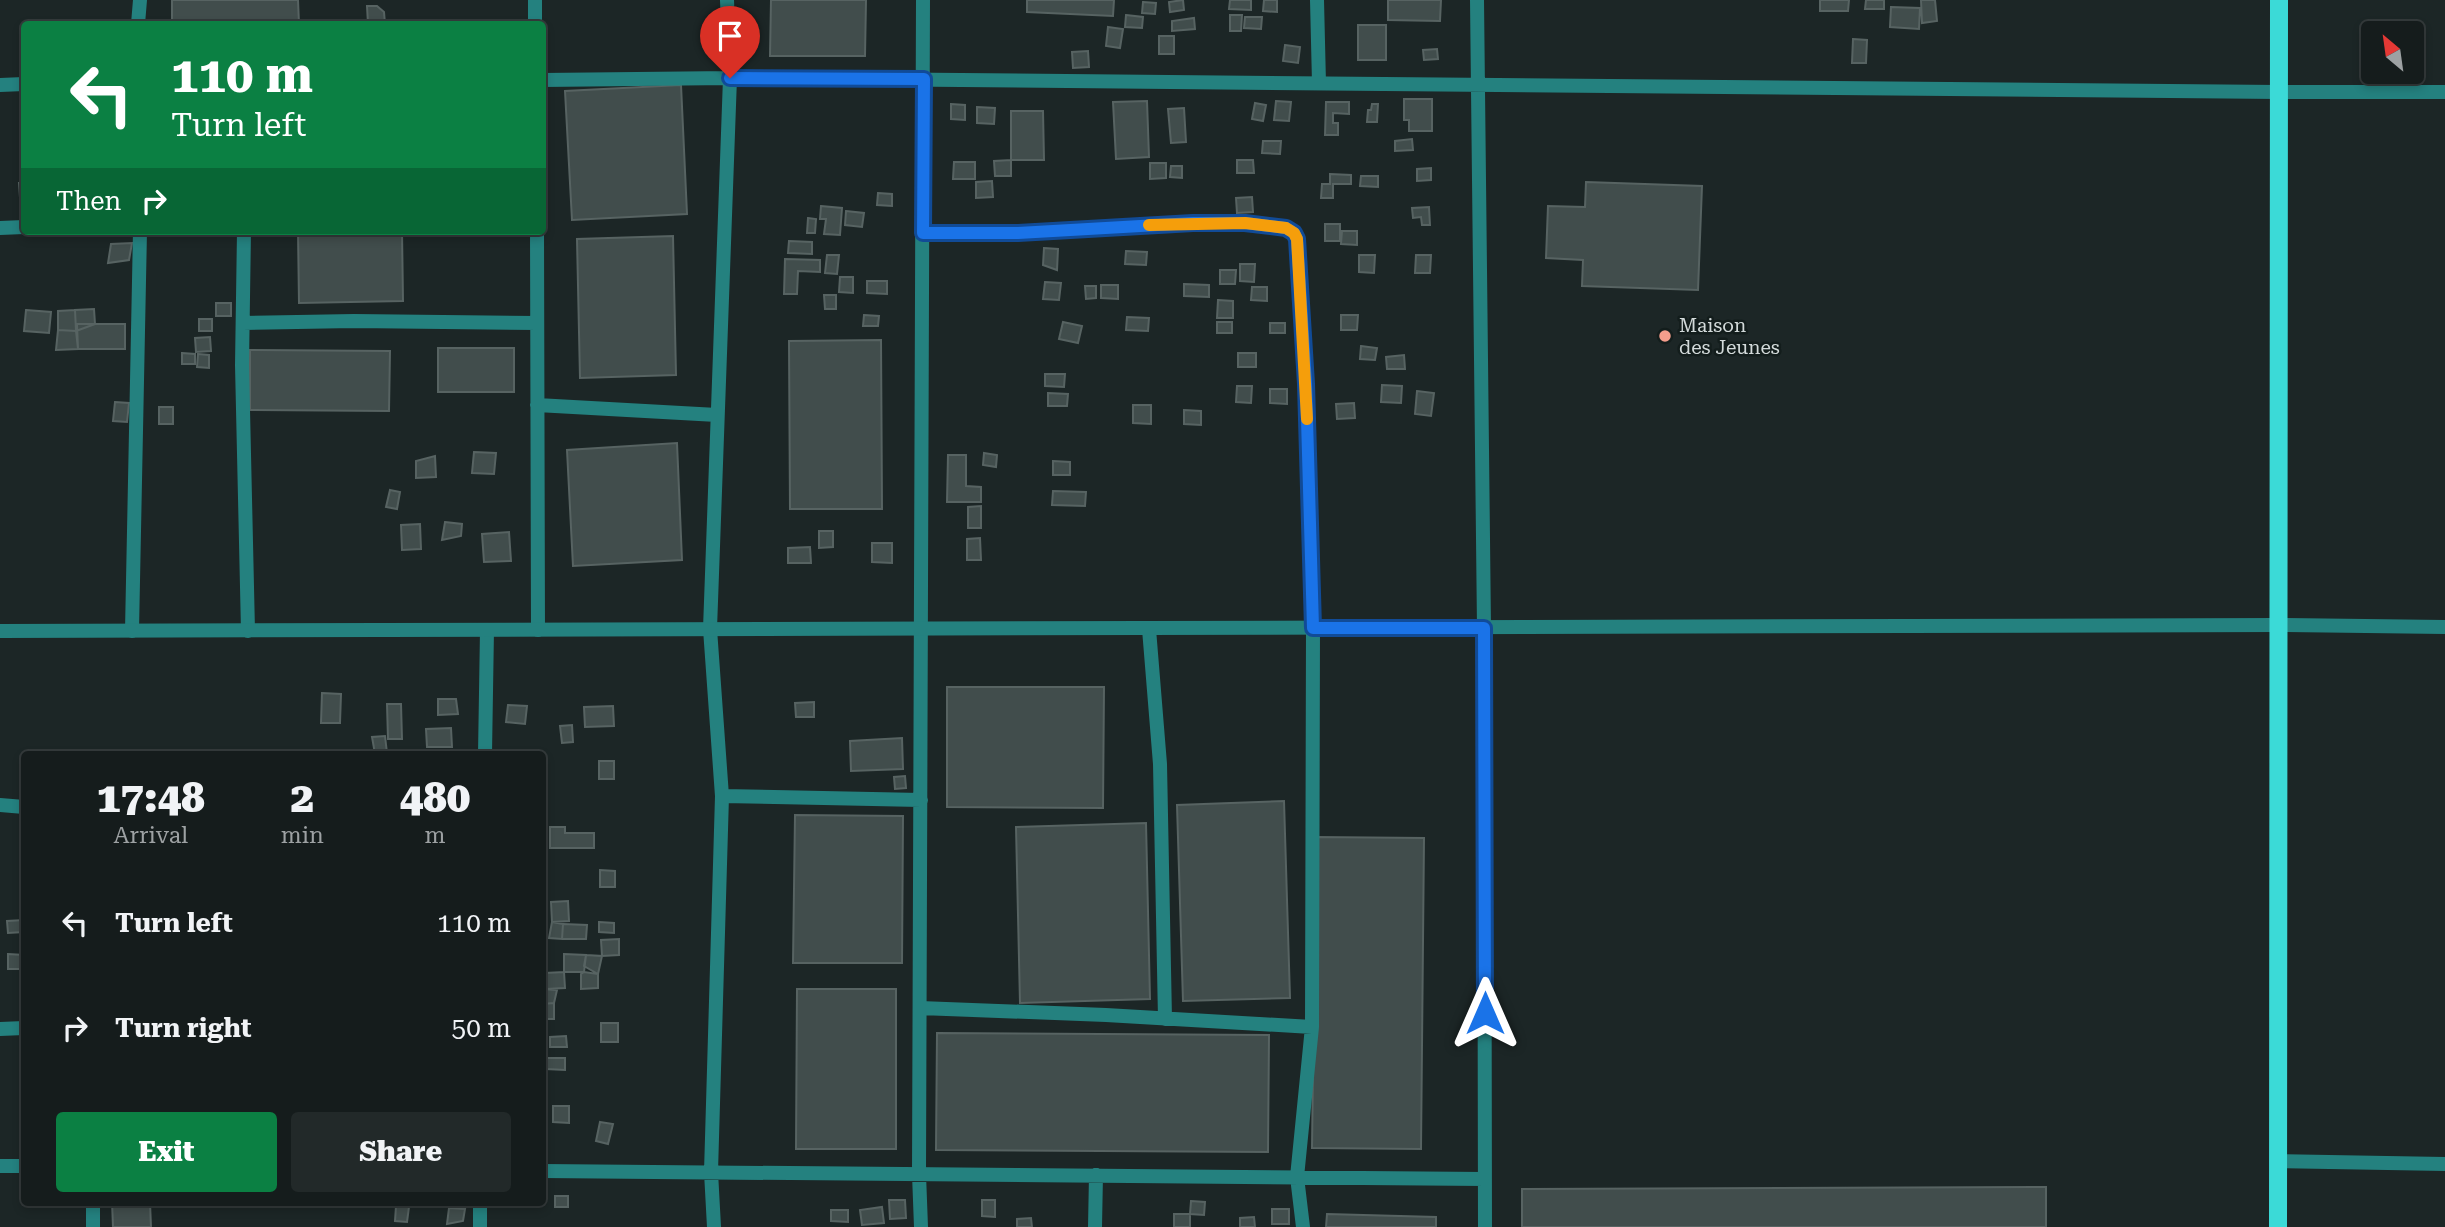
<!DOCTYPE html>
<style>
:root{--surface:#151c1c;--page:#222929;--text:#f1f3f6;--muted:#9da1a3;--line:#343a3b;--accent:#0b8043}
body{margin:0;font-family:"Roboto Serif",serif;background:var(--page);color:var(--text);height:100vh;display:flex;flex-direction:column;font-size:26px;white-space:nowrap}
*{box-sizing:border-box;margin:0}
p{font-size:23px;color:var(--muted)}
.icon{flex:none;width:38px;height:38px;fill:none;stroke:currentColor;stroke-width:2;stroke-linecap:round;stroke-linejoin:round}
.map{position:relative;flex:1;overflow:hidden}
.drawer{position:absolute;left:21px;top:751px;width:525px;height:455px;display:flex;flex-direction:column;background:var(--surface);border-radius:7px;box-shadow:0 4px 10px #0003,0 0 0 2px var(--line)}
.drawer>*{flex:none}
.hud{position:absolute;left:21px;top:21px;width:525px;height:214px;border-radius:7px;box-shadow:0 4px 10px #0003,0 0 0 2px var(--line);background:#0b8043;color:#fff;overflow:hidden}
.needle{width:46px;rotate:331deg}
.controls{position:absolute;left:2361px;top:21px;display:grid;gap:14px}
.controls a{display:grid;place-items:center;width:63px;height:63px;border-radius:7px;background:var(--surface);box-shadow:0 4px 10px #0003,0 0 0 2px var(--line);font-size:35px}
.pin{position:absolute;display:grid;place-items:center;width:60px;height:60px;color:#fff;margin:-72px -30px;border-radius:50% 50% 50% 0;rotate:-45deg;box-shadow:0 0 7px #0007}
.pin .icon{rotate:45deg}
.me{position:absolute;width:77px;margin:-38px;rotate:0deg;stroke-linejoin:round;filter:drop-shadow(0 0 5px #0008)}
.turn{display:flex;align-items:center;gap:24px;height:147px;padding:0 35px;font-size:32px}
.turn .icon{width:91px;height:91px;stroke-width:2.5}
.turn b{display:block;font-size:49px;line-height:60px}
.then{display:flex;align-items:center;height:66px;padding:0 35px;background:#0003;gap:14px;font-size:26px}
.eta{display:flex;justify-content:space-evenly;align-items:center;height:119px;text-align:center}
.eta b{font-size:42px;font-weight:800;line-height:49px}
.action{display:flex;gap:14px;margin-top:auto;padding:14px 35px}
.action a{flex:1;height:80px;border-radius:7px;background:var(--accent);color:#fff;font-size:28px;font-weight:800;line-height:80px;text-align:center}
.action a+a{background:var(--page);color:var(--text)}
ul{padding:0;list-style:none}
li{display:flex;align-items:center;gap:21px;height:105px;padding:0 35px}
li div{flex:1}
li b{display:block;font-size:26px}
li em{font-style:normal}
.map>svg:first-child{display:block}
</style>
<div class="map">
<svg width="2445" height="1227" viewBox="0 0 2445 1227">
<rect width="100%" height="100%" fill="#1c2626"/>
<path fill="#414d4c" stroke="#576362" stroke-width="2" d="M 172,0 L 298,0 L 299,24 L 172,24 Z
M 771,0 L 866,0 L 865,56 L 770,56 Z
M 1027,0 L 1114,0 L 1113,16 L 1027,12 Z
M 1183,0 L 1184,10 L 1170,12 L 1169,2 Z
M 1230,0 L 1251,0 L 1251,10 L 1229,9 Z
M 1264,0 L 1277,0 L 1277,12 L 1263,11 Z
M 1388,0 L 1441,0 L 1440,21 L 1388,20 Z
M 1820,0 L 1849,0 L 1848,11 L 1820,11 Z
M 1866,0 L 1884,0 L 1884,9 L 1865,9 Z
M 1921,0 L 1935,0 L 1937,21 L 1922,23 Z
M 1143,2 L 1156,3 L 1155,14 L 1142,13 Z
M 367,6 L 377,6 L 384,12 L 385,24 L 368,24 Z
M 1891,7 L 1920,8 L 1919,29 L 1890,27 Z
M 1126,15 L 1143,17 L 1142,28 L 1125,27 Z
M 1230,15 L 1242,15 L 1241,31 L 1230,31 Z
M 1245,17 L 1262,17 L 1261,29 L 1244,28 Z
M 1194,18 L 1195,29 L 1172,31 L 1172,21 Z
M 1358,25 L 1386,25 L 1386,60 L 1358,60 Z
M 1108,27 L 1123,29 L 1120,48 L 1106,46 Z
M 1159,36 L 1174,36 L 1174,54 L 1159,54 Z
M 1853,39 L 1867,40 L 1866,63 L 1852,63 Z
M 1285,45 L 1300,47 L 1298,63 L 1283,61 Z
M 1437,49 L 1438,59 L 1424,60 L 1423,50 Z
M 1088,51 L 1089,67 L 1073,68 L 1072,52 Z
M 681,85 L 687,214 L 572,220 L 565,91 Z
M 1404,99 L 1432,99 L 1432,131 L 1409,131 L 1409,120 L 1404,120 Z
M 1147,101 L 1149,157 L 1116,159 L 1113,102 Z
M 1276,101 L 1291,102 L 1289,121 L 1274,120 Z
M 1326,102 L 1349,102 L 1349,114 L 1333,113 L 1333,123 L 1338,123 L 1338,135 L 1325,135 Z
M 1255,103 L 1266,105 L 1263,121 L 1252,119 Z
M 951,104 L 965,105 L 965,120 L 951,119 Z
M 1372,104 L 1378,104 L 1377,122 L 1367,122 L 1368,110 L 1371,110 Z
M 977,107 L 995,108 L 994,124 L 977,123 Z
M 1184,108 L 1186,142 L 1171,143 L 1168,109 Z
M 1011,111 L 1043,111 L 1044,160 L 1011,160 Z
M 1412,139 L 1413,150 L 1395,151 L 1395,141 Z
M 1263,141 L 1281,141 L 1280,154 L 1262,153 Z
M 1011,160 L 1011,176 L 995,176 L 994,161 Z
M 1237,160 L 1253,160 L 1254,173 L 1237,173 Z
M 954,162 L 975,162 L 975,179 L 953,179 Z
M 1150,163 L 1166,163 L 1166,178 L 1150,179 Z
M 1171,166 L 1182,166 L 1182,178 L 1170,177 Z
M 1431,168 L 1431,180 L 1417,181 L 1417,169 Z
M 1330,174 L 1351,175 L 1351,184 L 1333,184 L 1333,198 L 1321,198 L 1322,184 L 1330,184 Z
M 1361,176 L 1378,176 L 1378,187 L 1360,186 Z
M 992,181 L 993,197 L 976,198 L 976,182 Z
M 1586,182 L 1702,186 L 1698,290 L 1582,286 L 1583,260 L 1546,258 L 1548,206 L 1585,207 Z
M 19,183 L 24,183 L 24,211 L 21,212 Z
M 878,193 L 892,194 L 892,206 L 877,205 Z
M 1252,197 L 1253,212 L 1237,213 L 1236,198 Z
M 821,206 L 842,208 L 840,235 L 824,234 L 826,219 L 820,219 Z
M 1429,207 L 1430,225 L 1422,225 L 1421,217 L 1413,218 L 1412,208 Z
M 846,211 L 864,213 L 862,227 L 845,225 Z
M 808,218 L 816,219 L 815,233 L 807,233 Z
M 1325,224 L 1340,224 L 1340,241 L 1325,241 Z
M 298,231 L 402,231 L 403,301 L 299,303 Z
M 1342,231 L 1357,231 L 1357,245 L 1341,244 Z
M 673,236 L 676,375 L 580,378 L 577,239 Z
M 789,241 L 812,242 L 812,254 L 788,253 Z
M 132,243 L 129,260 L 108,263 L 111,244 Z
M 1044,248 L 1058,249 L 1057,270 L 1043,265 Z
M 1126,251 L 1147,252 L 1146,265 L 1125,264 Z
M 827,255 L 839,255 L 837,274 L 825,273 Z
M 1359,255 L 1375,255 L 1374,273 L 1359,272 Z
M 1416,255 L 1431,255 L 1430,273 L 1415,273 Z
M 785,259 L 820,260 L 820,272 L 798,271 L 797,294 L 784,294 Z
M 1240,264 L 1255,264 L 1254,282 L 1240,281 Z
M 1220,270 L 1236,270 L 1235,284 L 1220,284 Z
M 840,277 L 853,277 L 853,293 L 839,292 Z
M 867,281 L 887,281 L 887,294 L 867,293 Z
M 1045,282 L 1061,283 L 1059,300 L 1043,299 Z
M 1184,284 L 1209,285 L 1209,297 L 1184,296 Z
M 1101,285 L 1118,285 L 1118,299 L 1101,298 Z
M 1085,286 L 1096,286 L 1096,298 L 1086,299 Z
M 1252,287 L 1267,287 L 1267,301 L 1251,300 Z
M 824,295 L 836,295 L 836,309 L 825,309 Z
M 1218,300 L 1233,301 L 1233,318 L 1217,318 Z
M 216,303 L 231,303 L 231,316 L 216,316 Z
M 94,309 L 95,324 L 76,331 L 75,310 Z
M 26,310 L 51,312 L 49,333 L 24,331 Z
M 75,310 L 76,331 L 58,330 L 58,311 Z
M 864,315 L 879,316 L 878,326 L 863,326 Z
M 1341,315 L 1358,315 L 1357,330 L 1341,330 Z
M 1127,317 L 1149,318 L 1148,331 L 1126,330 Z
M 199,319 L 212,319 L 212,331 L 199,331 Z
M 1063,322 L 1082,326 L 1078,343 L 1059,339 Z
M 1217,322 L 1232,322 L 1232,333 L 1217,333 Z
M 1270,323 L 1285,323 L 1285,333 L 1270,333 Z
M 77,324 L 125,324 L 125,349 L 78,349 Z
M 58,330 L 76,331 L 78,349 L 56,350 Z
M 210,337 L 211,351 L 196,352 L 195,338 Z
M 881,340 L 882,509 L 790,509 L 789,341 Z
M 1361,346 L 1377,348 L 1375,360 L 1360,359 Z
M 438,348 L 514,348 L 514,392 L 438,392 Z
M 250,350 L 390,351 L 389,411 L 250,410 Z
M 182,353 L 195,354 L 195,364 L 182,364 Z
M 1238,353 L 1256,353 L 1256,367 L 1238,367 Z
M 198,354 L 209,355 L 209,368 L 197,367 Z
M 1404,355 L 1405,369 L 1387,369 L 1386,357 Z
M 1045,374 L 1065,374 L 1064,387 L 1045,386 Z
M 1382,385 L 1402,386 L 1401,403 L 1381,402 Z
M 1237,386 L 1252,386 L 1251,403 L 1236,402 Z
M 1270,389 L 1287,389 L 1287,404 L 1270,403 Z
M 1417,391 L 1434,393 L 1431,416 L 1415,414 Z
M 1048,393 L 1068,394 L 1067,406 L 1048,406 Z
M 115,402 L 129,403 L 127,422 L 113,421 Z
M 1354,403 L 1355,418 L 1337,419 L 1336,404 Z
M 1133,405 L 1151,405 L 1151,424 L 1133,423 Z
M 159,407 L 173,407 L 173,424 L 159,424 Z
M 1184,410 L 1201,411 L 1201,425 L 1184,424 Z
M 677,443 L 682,560 L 573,566 L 567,450 Z
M 474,452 L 496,453 L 494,474 L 472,473 Z
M 984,453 L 997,455 L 996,467 L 983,465 Z
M 948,455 L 966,455 L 966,486 L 981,487 L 981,502 L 947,502 Z
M 435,456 L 436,477 L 416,478 L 416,461 Z
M 1053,461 L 1070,462 L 1070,475 L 1053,475 Z
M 390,490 L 400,492 L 397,509 L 386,507 Z
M 1053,491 L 1086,492 L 1085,506 L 1052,505 Z
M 981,506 L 981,528 L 968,528 L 968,507 Z
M 445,522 L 462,524 L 461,536 L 442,540 Z
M 420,524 L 421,549 L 402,550 L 401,525 Z
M 819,531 L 833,531 L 833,547 L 819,548 Z
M 509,532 L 511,561 L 484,562 L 482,534 Z
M 980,538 L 981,560 L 967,560 L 967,539 Z
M 872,543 L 892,543 L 892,563 L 872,562 Z
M 810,547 L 811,563 L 788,563 L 788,548 Z
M 947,687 L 1104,687 L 1103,808 L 947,807 Z
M 322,693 L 341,694 L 340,723 L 321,723 Z
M 438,699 L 456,699 L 458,714 L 438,715 Z
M 814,702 L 814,717 L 796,717 L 795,703 Z
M 387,704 L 401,704 L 402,739 L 388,739 Z
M 508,705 L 527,706 L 525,724 L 506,722 Z
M 613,706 L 614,726 L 585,727 L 584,707 Z
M 572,725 L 573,742 L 562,743 L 560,726 Z
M 451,728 L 452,747 L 427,747 L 426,729 Z
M 385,736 L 387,753 L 375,754 L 372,737 Z
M 902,738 L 903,769 L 851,771 L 850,741 Z
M 599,761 L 614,761 L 614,779 L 599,779 Z
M 905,776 L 906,788 L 895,789 L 894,777 Z
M 1284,801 L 1290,998 L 1183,1001 L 1177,805 Z
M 795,815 L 903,816 L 902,963 L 793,963 Z
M 1146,823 L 1150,999 L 1020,1003 L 1016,827 Z
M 550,827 L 565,827 L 565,833 L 594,833 L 594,848 L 550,848 Z
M 1316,837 L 1424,838 L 1421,1149 L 1312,1148 Z
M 600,870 L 615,871 L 615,887 L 600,887 Z
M 568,901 L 569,921 L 552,922 L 551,902 Z
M 24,920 L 24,932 L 8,933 L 7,921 Z
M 552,922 L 563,924 L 562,939 L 549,938 Z
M 599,922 L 614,923 L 614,933 L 599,932 Z
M 563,924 L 587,925 L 586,939 L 562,939 Z
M 619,939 L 619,955 L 602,956 L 601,940 Z
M 8,954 L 24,955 L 24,969 L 8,969 Z
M 564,954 L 586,955 L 584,972 L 564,972 Z
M 586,955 L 602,956 L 598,974 L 584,966 Z
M 564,972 L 565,988 L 546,989 L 545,973 Z
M 584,972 L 598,974 L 598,988 L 581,989 L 581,974 Z
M 542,989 L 557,990 L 554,1003 L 542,1004 Z
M 797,989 L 896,989 L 896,1149 L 796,1149 Z
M 554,1003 L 554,1019 L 542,1019 L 542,1004 Z
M 601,1023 L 618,1023 L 618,1042 L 601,1042 Z
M 937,1033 L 1269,1035 L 1268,1152 L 936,1150 Z
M 566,1036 L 567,1047 L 550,1047 L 550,1037 Z
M 546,1058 L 565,1058 L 565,1070 L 546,1069 Z
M 553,1106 L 569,1106 L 569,1123 L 553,1122 Z
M 600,1122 L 613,1124 L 608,1144 L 596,1141 Z
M 2046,1187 L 2046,1227 L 1522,1227 L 1522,1189 Z
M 555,1196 L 568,1196 L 568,1207 L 555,1207 Z
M 889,1200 L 905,1200 L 906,1218 L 890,1219 Z
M 982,1200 L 995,1200 L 995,1217 L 982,1216 Z
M 1191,1201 L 1205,1202 L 1204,1215 L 1190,1214 Z
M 112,1202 L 150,1202 L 151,1227 L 113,1227 Z
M 396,1206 L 409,1207 L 407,1222 L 395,1221 Z
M 882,1207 L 884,1223 L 862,1225 L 860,1210 Z
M 449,1208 L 465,1209 L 463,1221 L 447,1224 Z
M 1272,1209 L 1289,1209 L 1289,1224 L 1272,1224 Z
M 831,1210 L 848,1210 L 848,1222 L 831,1221 Z
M 1174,1214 L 1190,1214 L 1190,1227 L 1174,1227 Z
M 1327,1214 L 1436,1217 L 1436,1227 L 1326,1227 Z
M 1254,1217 L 1255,1227 L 1240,1227 L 1240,1218 Z
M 1031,1218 L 1032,1227 L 1017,1227 L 1017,1219 Z"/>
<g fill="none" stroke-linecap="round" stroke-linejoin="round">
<path stroke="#24817f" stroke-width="14" d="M 535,0 L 535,24
M 1317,0 L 1319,83
M 1477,0 L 1484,628 L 1485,1227
M 138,24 L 140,0
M 542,80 L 730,78 L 2279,92 L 2445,92
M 0,85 L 24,84
M 0,228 L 24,227
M 244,231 L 242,365 L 248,631
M 537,231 L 538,630
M 924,233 L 1018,233 L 1193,223 L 1245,223 L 1286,228 L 1294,233 L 1297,239 L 1306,384 L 1313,628 L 1312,1027 L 1297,1177 L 1303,1227
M 243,323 L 354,321 L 537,323
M 537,405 L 717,415
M 2278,625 L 2445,627
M 1149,629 L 1160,764 L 1165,1019
M 132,631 L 140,231
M 485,754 L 487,630
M 722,796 L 921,800
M 0,805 L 24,807
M 920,1008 L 1106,1015 L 1312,1027
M 0,1029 L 24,1028
M 2277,1161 L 2445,1164
M 0,1166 L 24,1166
M 542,1171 L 1485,1179
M 93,1202 L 93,1227
M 480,1227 L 480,1202
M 714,1227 L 711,1172 L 722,796 L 710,629 L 730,78 L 727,0
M 921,1227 L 919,1174 L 923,0
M 1095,1227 L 1096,1175"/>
<path stroke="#24817f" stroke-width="14" d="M 0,631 L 2278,625"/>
<path stroke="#3bdad7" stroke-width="18" d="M 2278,1227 L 2279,0"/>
</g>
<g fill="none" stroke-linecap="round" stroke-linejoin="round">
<defs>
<path id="route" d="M 730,78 L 924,79 L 923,233 L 1018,233 L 1193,223 L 1245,223 L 1286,228 L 1294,233 L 1297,239 L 1306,384 L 1313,628 L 1484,628 L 1485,1013"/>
</defs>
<use href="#route" stroke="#114b97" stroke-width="18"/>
<use href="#route" stroke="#1a73e8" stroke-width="12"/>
<path stroke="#f59e0b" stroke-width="12" d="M 1149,225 L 1245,223 L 1286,228 L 1294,233 L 1297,239 L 1307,419"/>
</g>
<circle fill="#f49d8c" stroke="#131d1c" stroke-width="2.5" cx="1665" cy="336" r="7"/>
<g text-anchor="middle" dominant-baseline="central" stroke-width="5" stroke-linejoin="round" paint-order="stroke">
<g font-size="19" fill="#d3dada" stroke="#131d1c" text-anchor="start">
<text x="1679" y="325">Maison<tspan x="1679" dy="22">des Jeunes</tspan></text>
</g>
</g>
</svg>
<div class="controls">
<a><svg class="needle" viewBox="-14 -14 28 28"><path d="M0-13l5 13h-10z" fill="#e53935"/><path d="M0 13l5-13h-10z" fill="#9da1a3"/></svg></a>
</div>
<div class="pin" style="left:730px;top:78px;background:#d93025"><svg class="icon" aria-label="arrive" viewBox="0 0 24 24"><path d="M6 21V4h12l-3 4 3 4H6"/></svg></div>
<svg class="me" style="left:1485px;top:1013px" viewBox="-20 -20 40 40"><path d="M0-17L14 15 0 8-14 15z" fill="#1a73e8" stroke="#fff" stroke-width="4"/></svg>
<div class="hud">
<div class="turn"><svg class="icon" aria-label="left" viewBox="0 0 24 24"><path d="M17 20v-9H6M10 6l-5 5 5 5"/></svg><div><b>110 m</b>Turn left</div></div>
<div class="then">Then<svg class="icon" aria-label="right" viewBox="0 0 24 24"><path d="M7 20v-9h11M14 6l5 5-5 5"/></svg></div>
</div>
<section class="drawer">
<div class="eta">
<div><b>17:48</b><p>Arrival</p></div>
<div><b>2</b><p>min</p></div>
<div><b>480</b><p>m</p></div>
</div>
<ul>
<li><svg class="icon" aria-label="left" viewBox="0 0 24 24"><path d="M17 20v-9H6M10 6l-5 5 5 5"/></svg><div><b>Turn left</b></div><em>110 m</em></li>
<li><svg class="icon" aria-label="right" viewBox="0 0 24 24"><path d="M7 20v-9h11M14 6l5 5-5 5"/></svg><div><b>Turn right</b></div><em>50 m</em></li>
</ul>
<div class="action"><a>Exit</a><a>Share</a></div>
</section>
</div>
